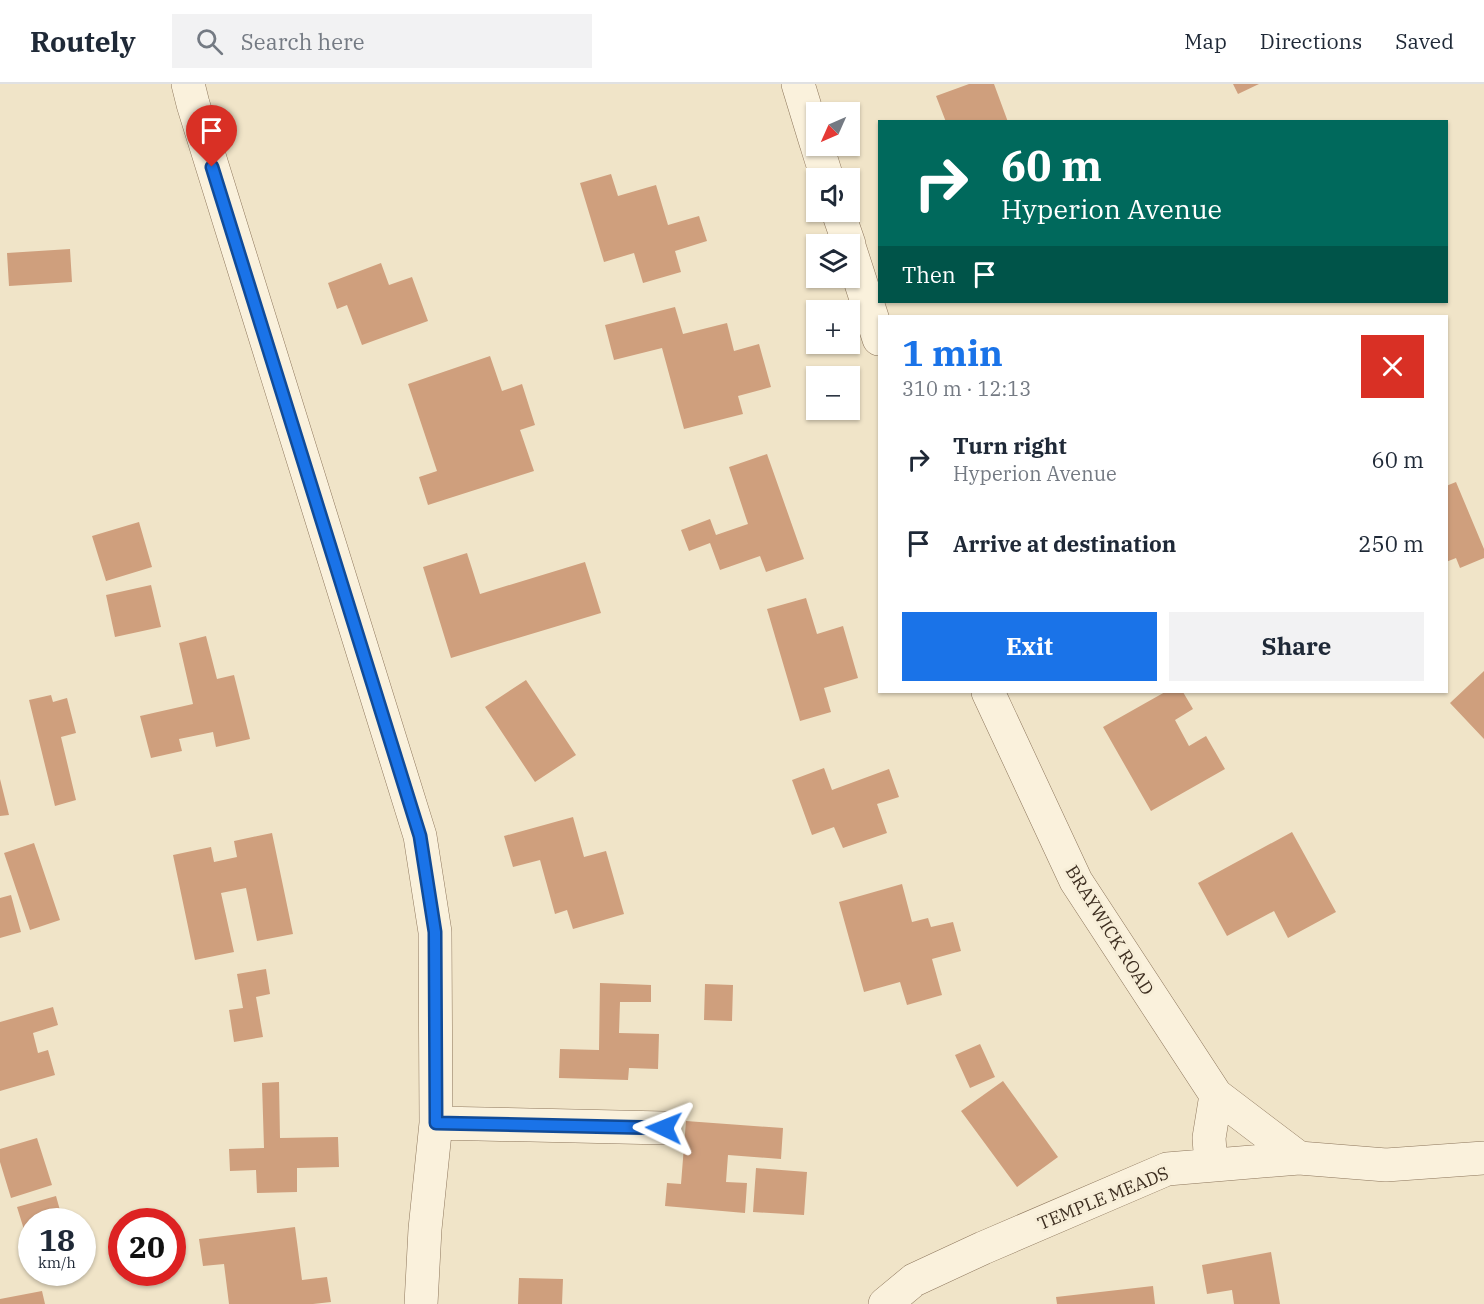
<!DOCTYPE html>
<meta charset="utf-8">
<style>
:root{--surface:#fff;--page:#f2f2f3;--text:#1f2937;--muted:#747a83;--line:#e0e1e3;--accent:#1a73e8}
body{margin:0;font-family:"IBM Plex Serif",serif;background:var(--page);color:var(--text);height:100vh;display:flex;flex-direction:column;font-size:22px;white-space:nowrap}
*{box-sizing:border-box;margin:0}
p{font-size:20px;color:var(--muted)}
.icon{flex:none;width:33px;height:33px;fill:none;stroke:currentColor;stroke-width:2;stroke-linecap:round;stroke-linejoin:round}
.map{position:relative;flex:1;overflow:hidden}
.drawer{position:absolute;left:878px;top:231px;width:570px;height:378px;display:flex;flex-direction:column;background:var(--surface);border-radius:0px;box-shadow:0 2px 4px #0004}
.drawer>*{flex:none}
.guide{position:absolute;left:878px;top:36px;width:570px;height:183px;border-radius:0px;box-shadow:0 2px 4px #0004;background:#00695c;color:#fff;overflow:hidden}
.needle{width:39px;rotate:225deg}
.controls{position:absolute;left:806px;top:18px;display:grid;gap:12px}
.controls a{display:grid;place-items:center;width:54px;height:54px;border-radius:0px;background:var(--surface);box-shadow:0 2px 4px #0004;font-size:30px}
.speed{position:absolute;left:18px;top:1124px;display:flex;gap:12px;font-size:30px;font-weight:700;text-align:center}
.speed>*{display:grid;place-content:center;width:78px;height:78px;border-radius:50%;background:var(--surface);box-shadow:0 2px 4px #0004;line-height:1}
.speed small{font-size:15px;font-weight:400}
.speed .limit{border:9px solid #d22;background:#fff;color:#111}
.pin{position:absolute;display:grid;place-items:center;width:51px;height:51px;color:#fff;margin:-62px -26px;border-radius:50% 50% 50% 0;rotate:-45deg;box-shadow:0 0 6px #0007}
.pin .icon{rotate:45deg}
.me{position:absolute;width:66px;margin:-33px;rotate:272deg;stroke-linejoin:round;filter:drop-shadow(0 0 4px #0008)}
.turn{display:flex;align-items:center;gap:21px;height:126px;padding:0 24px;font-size:27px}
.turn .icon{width:78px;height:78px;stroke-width:2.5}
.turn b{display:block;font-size:42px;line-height:51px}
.then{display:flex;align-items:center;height:57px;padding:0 24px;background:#0003;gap:12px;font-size:22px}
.round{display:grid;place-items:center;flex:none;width:63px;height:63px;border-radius:0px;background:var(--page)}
.summary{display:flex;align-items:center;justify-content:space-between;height:102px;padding:0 24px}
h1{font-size:36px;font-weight:700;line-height:45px;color:var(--accent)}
.primary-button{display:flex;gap:12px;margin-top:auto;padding:12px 24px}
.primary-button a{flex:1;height:69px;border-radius:0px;background:var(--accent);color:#fff;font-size:24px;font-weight:700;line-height:69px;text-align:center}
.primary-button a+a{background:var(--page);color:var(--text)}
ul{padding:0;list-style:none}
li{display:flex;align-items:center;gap:18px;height:84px;padding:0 24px}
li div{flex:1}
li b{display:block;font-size:22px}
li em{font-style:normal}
header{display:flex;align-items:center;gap:36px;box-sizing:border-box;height:84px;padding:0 30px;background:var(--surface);border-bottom:2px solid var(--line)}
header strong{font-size:28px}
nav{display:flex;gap:33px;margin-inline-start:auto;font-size:21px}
.search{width:420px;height:54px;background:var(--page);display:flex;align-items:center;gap:15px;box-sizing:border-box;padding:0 21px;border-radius:0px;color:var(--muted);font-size:22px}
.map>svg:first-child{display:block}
</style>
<header>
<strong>Routely</strong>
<div class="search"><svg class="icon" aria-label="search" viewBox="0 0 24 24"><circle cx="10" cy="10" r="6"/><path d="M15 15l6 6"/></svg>Search here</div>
<nav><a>Map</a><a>Directions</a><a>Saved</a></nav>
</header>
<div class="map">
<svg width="1484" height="1220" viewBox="0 0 1484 1220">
<rect width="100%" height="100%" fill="#f0e4c8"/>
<path fill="#cf9f7d" d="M 969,0 L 994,0 L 1008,38 L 946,38 L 936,12 Z
M 1233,0 L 1259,0 L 1238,10 Z
M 611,90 L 618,112 L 656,101 L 668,141 L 699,132 L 707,157 L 675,167 L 681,188 L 643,199 L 634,169 L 604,178 L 580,99 Z
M 70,165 L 72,198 L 9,202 L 7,169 Z
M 381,179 L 389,201 L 412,193 L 428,237 L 362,261 L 347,221 L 337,225 L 328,199 Z
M 675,223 L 683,250 L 727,239 L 734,267 L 759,260 L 771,303 L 738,312 L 743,330 L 684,345 L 662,264 L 614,276 L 605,241 Z
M 490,272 L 502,307 L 522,300 L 535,341 L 520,346 L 534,387 L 428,421 L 419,393 L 437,387 L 408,300 Z
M 767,370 L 804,475 L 766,488 L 760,472 L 720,486 L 710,459 L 689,467 L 681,446 L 710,435 L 716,451 L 748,440 L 729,383 Z
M 1456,398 L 1484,465 L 1484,474 L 1460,484 L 1456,474 L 1446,478 L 1446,402 Z
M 139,438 L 152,483 L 106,497 L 92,452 Z
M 467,469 L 480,510 L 585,478 L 601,529 L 451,574 L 423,483 Z
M 151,501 L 161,543 L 115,553 L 106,511 Z
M 806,514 L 817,550 L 843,542 L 858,594 L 824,604 L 831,628 L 800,637 L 767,525 Z
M 206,552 L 217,595 L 234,591 L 250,655 L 216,663 L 213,648 L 179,655 L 182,667 L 151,674 L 140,632 L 193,620 L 179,559 Z
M 1484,587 L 1484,655 L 1450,619 Z
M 526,596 L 576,671 L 535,698 L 485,623 Z
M 1165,608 L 1183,608 L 1193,625 L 1175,636 L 1189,662 L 1206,652 L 1225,685 L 1151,727 L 1103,643 Z
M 51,611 L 53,618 L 67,614 L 76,649 L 61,653 L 76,716 L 55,722 L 29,616 Z
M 824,684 L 832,706 L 889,685 L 899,713 L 877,720 L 887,749 L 843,764 L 834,743 L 812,751 L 792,696 Z
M 0,695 L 9,731 L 0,732 Z
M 573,733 L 584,773 L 606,767 L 624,830 L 573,845 L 567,826 L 555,830 L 540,776 L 513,783 L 504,752 Z
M 1292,748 L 1336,828 L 1288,854 L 1274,827 L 1227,852 L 1198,799 Z
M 272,749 L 293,850 L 257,857 L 246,804 L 221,809 L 234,868 L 195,876 L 173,771 L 211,763 L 214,778 L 237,773 L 234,757 Z
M 34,759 L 60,836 L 30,846 L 4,769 Z
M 902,800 L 912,838 L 928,834 L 931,843 L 953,838 L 961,867 L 932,875 L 942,911 L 907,921 L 900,898 L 864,908 L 839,818 Z
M 11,811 L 21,848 L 0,854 L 0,814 Z
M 266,885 L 270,910 L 256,913 L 263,953 L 234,958 L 229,926 L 243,924 L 237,890 Z
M 600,899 L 651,901 L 651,918 L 620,918 L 619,949 L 659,950 L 658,985 L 629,984 L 628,996 L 559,994 L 560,965 L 599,966 Z
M 705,900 L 733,901 L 732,937 L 704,936 Z
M 53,923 L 58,941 L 33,949 L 38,969 L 48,966 L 55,991 L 0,1007 L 0,938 Z
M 980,960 L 995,993 L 970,1004 L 955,971 Z
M 1003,997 L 1058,1073 L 1017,1103 L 961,1027 Z
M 279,998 L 280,1054 L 338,1053 L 339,1083 L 297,1084 L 297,1108 L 257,1109 L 256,1086 L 230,1087 L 229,1065 L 264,1064 L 262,999 Z
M 686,1037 L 783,1044 L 781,1075 L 728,1071 L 726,1098 L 747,1099 L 745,1129 L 665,1122 L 667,1099 L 681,1100 Z
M 37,1054 L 52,1101 L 11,1114 L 0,1078 L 0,1065 Z
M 756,1084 L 807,1088 L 804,1131 L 753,1128 Z
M 56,1112 L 63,1137 L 32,1137 L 32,1165 L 30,1165 L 17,1123 Z
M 295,1143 L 302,1196 L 327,1193 L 331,1218 L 313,1220 L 229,1220 L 224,1180 L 203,1182 L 199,1155 Z
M 1271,1168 L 1280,1220 L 1234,1220 L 1232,1206 L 1207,1210 L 1202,1181 Z
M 519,1194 L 563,1195 L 562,1220 L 518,1220 Z
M 1153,1202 L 1155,1220 L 1057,1220 L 1056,1213 Z
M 42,1207 L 45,1220 L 0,1220 L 0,1215 Z"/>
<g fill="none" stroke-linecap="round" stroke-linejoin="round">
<defs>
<path id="minor" d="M 188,0 L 193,20 L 420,752 L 435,848 L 436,1039 L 425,1145 L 421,1220
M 798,0 L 816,59
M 817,62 L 827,94
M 838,128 L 849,160
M 849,162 L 879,255
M 988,608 L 1076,797 L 1216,1011 L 1299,1074
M 436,1039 L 664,1044
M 1211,1081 L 1209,1054 L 1216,1011
M 885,1220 L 914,1196 L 983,1164 L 1167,1085 L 1299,1074 L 1386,1081 L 1484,1074"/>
</defs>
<use href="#minor" stroke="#8d765c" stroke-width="34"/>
<use href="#minor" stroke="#faf1dc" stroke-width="33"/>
</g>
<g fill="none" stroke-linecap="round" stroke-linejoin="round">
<defs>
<path id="route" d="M 212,83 L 420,752 L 435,848 L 436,1039 L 664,1044"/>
</defs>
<use href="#route" stroke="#114b97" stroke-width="15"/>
<use href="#route" stroke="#1a73e8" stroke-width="10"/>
</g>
<g text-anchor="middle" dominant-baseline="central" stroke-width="6" stroke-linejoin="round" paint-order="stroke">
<g font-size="18" fill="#3d2e20" stroke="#f7eed8">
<text transform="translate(1110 846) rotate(58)">BRAYWICK ROAD</text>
<text transform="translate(1103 1114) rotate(-22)">TEMPLE MEADS</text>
</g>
</g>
</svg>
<div class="controls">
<a><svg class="needle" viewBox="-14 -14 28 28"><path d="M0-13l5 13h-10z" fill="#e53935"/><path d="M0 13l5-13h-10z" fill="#747a83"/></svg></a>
<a><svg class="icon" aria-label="sound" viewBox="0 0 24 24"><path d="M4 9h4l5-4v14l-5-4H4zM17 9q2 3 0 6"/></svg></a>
<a><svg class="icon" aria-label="layers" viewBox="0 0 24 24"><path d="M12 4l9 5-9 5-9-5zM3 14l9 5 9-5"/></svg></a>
<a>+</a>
<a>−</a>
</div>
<div class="speed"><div>18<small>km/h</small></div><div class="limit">20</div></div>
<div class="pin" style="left:212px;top:83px;background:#d93025"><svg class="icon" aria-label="arrive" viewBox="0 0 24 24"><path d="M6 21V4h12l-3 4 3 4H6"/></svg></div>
<svg class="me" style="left:664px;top:1044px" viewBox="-20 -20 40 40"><path d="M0-17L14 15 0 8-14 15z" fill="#1a73e8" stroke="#fff" stroke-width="4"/></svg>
<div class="guide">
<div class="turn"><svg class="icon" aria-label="right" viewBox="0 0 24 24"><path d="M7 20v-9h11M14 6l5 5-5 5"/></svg><div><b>60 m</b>Hyperion Avenue</div></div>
<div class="then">Then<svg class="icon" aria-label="arrive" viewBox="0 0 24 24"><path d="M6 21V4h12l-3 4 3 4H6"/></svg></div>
</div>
<section class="drawer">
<div class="summary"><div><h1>1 min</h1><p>310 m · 12:13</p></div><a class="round" style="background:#d93025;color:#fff"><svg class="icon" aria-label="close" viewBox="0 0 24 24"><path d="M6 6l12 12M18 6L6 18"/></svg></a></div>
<ul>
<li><svg class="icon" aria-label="right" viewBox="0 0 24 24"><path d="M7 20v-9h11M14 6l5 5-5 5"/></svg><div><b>Turn right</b><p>Hyperion Avenue</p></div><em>60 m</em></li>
<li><svg class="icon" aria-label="arrive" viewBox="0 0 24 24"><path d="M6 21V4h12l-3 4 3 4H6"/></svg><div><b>Arrive at destination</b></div><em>250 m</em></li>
</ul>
<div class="primary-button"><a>Exit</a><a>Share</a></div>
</section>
</div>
